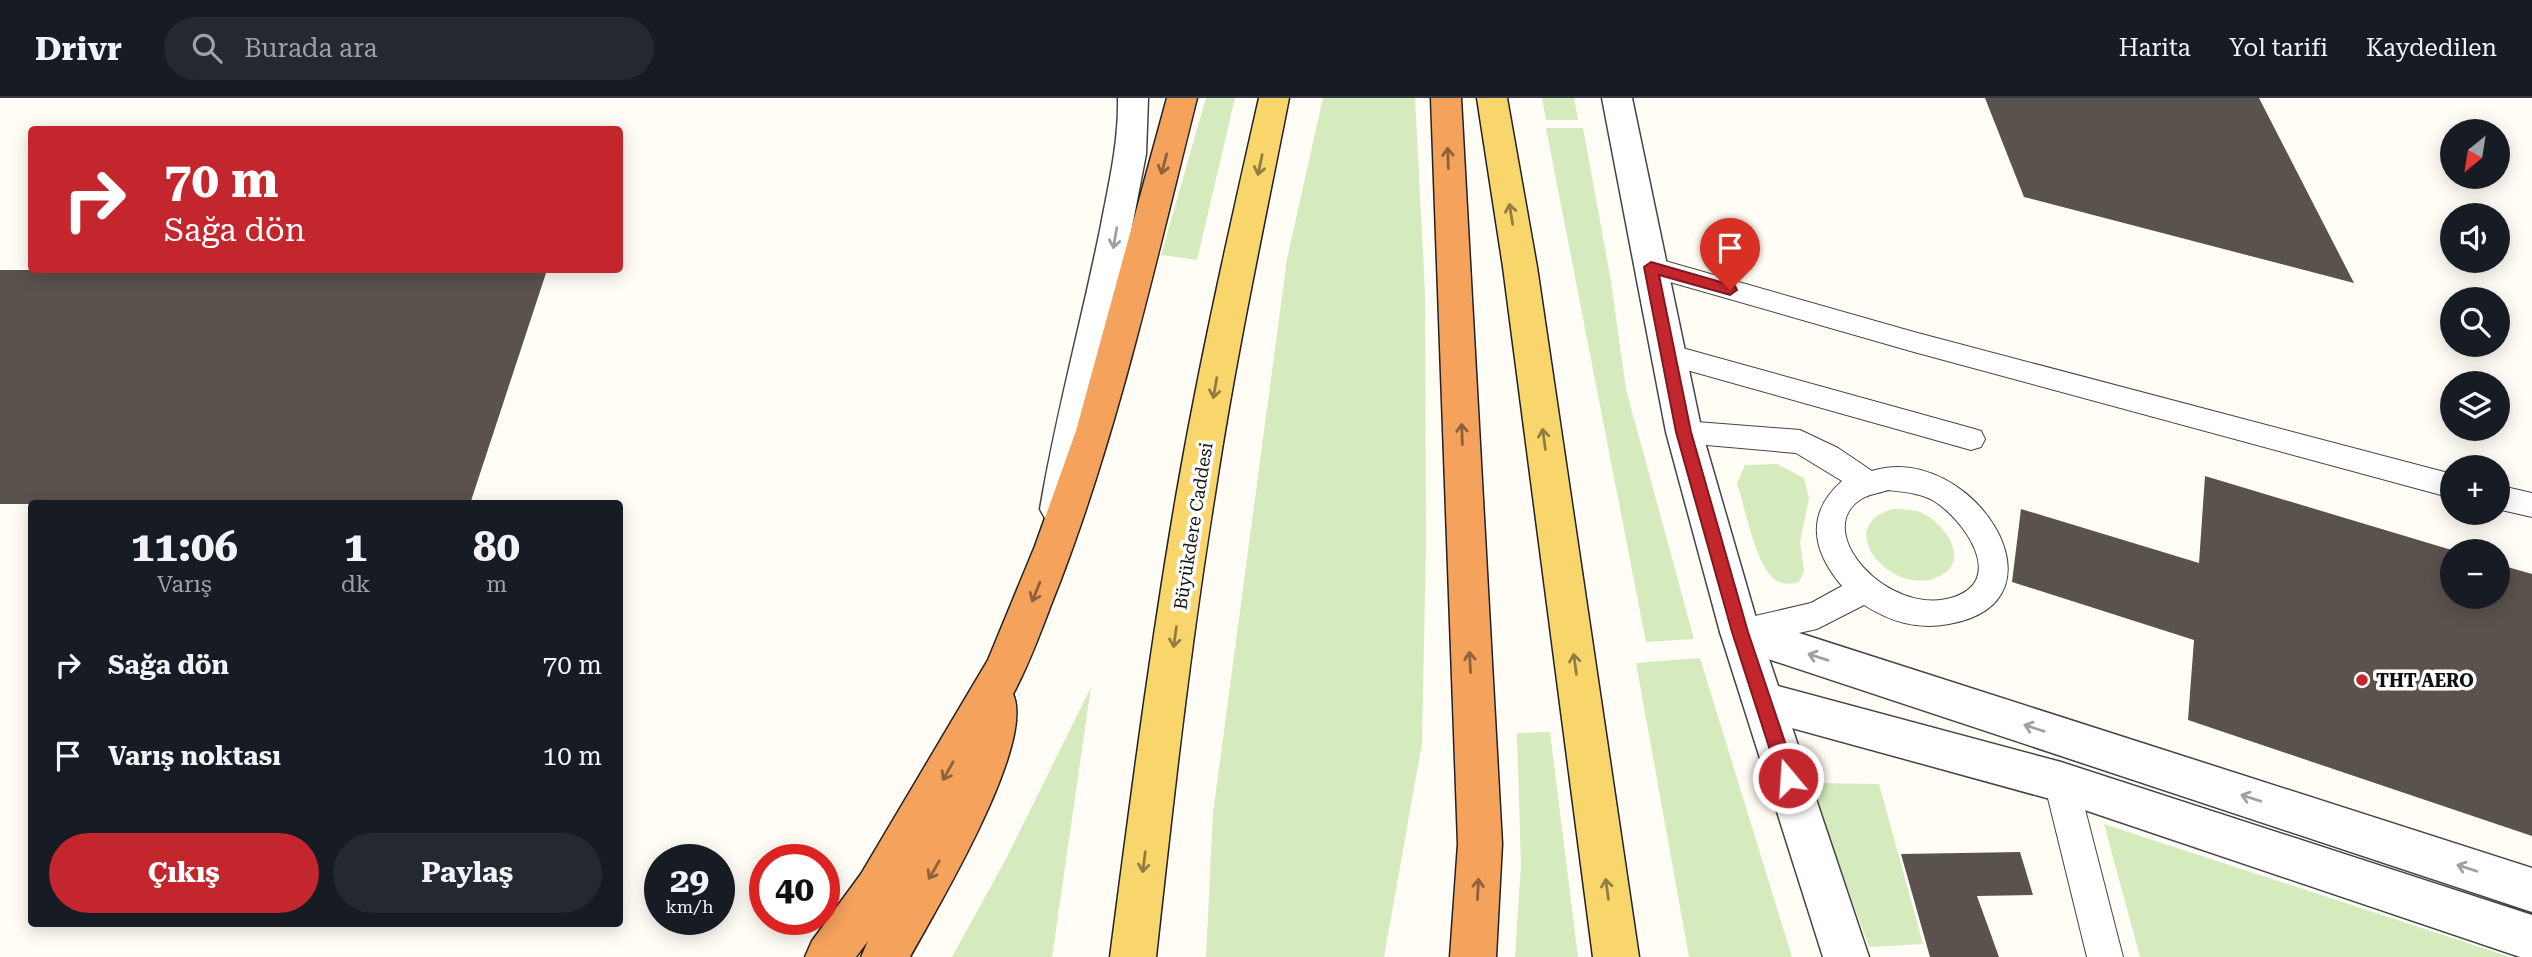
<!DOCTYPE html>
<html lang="tr">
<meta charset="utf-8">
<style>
:root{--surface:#171b24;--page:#242831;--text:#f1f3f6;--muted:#9ea1a6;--line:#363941;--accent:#c4262e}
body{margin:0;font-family:"Roboto Serif",serif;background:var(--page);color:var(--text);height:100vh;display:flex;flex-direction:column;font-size:26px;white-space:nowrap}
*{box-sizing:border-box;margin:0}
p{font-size:23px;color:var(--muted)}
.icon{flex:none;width:38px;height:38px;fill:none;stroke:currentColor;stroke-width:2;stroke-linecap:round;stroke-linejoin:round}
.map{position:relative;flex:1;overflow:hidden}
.details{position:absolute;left:28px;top:402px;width:595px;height:427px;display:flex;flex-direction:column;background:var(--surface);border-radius:7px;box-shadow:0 4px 18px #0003}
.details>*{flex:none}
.guide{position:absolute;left:28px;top:28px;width:595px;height:147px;border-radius:7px;box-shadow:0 4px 18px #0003;background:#c4262e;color:#fff;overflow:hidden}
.needle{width:46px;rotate:210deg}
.fabs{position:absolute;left:2440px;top:21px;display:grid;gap:14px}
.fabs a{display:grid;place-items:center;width:70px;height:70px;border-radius:50%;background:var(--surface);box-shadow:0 4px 18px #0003;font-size:35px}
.speed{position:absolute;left:644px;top:746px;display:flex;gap:14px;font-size:35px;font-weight:700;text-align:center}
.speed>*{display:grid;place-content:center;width:91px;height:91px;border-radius:50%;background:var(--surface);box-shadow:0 4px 18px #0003;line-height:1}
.speed small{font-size:18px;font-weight:400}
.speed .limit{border:10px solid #d22;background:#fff;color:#111}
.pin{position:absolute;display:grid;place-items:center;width:60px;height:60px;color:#fff;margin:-72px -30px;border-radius:50% 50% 50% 0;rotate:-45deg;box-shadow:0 0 7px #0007}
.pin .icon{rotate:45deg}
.me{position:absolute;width:77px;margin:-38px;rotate:342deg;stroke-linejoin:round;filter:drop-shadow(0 0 5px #0008)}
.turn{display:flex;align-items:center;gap:24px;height:147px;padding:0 21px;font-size:32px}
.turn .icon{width:91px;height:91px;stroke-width:2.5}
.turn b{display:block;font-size:49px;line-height:60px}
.eta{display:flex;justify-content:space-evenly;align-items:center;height:119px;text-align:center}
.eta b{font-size:42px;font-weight:700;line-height:49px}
.primary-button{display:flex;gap:14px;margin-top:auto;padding:14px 21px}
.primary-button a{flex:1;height:80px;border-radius:42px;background:var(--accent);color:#fff;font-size:28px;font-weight:700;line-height:80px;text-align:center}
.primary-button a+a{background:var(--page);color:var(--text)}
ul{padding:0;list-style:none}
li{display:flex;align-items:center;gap:21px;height:91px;padding:0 21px}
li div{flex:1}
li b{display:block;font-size:26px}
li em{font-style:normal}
header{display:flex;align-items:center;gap:42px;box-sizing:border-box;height:98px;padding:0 35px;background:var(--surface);border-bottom:2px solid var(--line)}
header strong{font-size:33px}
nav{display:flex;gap:38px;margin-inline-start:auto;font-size:24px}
.search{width:490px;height:63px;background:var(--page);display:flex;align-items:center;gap:18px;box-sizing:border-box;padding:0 24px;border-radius:38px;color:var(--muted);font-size:26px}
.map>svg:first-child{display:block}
</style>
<header>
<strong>Drivr</strong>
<div class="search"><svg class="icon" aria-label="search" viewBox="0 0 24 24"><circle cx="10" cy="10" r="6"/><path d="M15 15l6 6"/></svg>Burada ara</div>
<nav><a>Harita</a><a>Yol tarifi</a><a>Kaydedilen</a></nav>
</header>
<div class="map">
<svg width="2532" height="859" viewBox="0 0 2532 859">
<rect width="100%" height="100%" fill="#fffdf5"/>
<path fill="#d5ebbd" d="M 1206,0 L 1235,0 L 1197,162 L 1161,157 Z
M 1323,0 L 1415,0 L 1425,195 L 1426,446 L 1422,645 L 1384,859 L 1206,859 L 1213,715 L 1287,161 Z
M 1542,0 L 1574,0 L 1578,22 L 1546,22 Z
M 1546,30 L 1583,30 L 1611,183 L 1626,291 L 1694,541 L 1646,544 Z
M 1777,366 L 1804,380 L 1809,400 L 1800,444 L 1804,474 L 1799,484 C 1793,486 1783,487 1777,483 C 1756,471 1745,409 1737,385 L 1745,367 Z
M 1893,411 C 1903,411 1914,411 1924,416 C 1945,427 1971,462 1940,478 C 1895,502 1829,429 1893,411 Z
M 1700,560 L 1792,859 L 1689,859 L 1636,565 Z
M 1091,589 L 1052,859 L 952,859 L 1007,759 Z
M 1550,634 L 1578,859 L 1515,859 L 1521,767 L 1517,635 Z
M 1809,685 L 1879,686 L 1923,846 L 1869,849 Z
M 2104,726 L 2510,859 L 2140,859 Z"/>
<path fill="#5a524d" d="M 1985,0 L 2259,0 L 2354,185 L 2024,99 Z
M 0,172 L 547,172 L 470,406 L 0,406 Z
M 2205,378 L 2455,453 L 2452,453 L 2452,499 L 2497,499 L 2497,466 L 2532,476 L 2532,738 L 2188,622 L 2194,542 L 2012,484 L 2021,411 L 2199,465 Z
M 2020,754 L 2033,797 L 1977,798 L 1999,859 L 1930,859 L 1901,756 Z"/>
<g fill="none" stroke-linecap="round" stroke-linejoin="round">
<defs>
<path id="service" d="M 1651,159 L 1914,234 L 2452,376 L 2452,400 L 1914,254 L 1642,176 L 1638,169 L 1642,162 Z
M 1668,246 L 1971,330 L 1981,333 L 1985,341 L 1981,349 L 1971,352 L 1658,264 L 1654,257 L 1658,250 Z
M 1684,323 L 1800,332 L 1838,350 L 1872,373 C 1970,342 2077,504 1949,526 C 1917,532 1891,524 1864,507 L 1817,531 L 1740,548 L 1729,544 L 1724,534 L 1729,524 L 1811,505 L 1842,488 C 1812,453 1805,416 1842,383 L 1796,355 L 1684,345 L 1674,342 L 1670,334 L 1674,326 ZM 1888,392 C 1903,394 1921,395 1934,403 C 1963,421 2007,481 1954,499 C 1889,521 1808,431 1863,400 C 1870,396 1880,395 1888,392 Z
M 2497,387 L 2532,395 L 2532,419 L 2497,411 Z
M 2061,668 L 2073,673 L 2078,684 L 2123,859 L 2087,859 L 2044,684 L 2049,673 Z"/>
<path id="minor" d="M 1740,516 L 2532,770 L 2532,814 L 1726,547 L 1720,534 L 1726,521 Z
M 1763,584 L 2061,664 L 2532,817 L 2532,859 L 2520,859 L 2061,704 L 1763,622 L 1748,616 L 1742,603 L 1748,590 Z"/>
<path id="tertiary" d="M 1118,0 L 1148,0 L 1146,56 L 1078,411 L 1072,422 L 1059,427 L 1046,422 L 1040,411 C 1056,315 1082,222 1101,127 C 1109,85 1119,43 1118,0 Z
M 1602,0 L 1632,0 L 1702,334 L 1760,534 L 1869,859 L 1823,859 L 1720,534 L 1666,334 Z"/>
<path id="primary" d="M 1259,0 L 1289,0 C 1263,132 1235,263 1215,396 C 1190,550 1173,704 1156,859 L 1110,859 C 1130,705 1150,551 1176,399 C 1199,265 1229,133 1259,0 Z
M 1477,0 L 1507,0 L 1537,169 L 1639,859 L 1593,859 L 1503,169 Z"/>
<path id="motorway" d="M 1167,0 L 1197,0 C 1156,162 1120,327 1060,484 C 1045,521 1032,561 1013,596 C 1036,646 937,810 910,859 L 861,859 L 868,843 L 856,859 L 805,859 L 812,843 L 861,776 L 988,562 L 1035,448 L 1076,333 Z
M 1431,0 L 1461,0 L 1502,746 L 1496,859 L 1450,859 L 1458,746 Z"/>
</defs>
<use href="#service" stroke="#444" stroke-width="2"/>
<use href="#minor" stroke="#444" stroke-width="3"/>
<use href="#tertiary" stroke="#444" stroke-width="3"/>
<use href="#primary" stroke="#222" stroke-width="3"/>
<use href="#motorway" stroke="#222" stroke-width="3"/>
<use href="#service" fill="#fff" fill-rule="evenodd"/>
<use href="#minor" fill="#fff" fill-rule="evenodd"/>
<use href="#tertiary" fill="#fff" fill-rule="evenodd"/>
<use href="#primary" fill="#f9d66b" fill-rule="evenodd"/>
<use href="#motorway" fill="#f5a25d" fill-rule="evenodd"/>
</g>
<defs><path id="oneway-shaft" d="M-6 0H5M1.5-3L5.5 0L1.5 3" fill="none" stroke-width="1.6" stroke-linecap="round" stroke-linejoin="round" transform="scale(1.75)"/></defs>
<g stroke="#8e613b">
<use href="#oneway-shaft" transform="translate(1448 60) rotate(-92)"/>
<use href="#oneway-shaft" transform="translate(1164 66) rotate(105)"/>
<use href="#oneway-shaft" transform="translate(1462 336) rotate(-92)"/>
<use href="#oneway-shaft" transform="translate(1036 494) rotate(112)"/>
<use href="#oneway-shaft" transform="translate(1470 564) rotate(-93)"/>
<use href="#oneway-shaft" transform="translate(948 673) rotate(119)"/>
<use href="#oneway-shaft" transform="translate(934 772) rotate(120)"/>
<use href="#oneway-shaft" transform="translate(1478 791) rotate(-87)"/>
</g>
<g stroke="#917d42">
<use href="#oneway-shaft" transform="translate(1260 67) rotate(102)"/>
<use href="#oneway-shaft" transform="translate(1511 116) rotate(-99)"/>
<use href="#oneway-shaft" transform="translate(1215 290) rotate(100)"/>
<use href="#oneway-shaft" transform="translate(1544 341) rotate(-98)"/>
<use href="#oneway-shaft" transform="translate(1175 539) rotate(98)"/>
<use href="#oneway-shaft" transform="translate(1575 566) rotate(-98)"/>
<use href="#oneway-shaft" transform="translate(1144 764) rotate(97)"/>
<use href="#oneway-shaft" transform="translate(1607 791) rotate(-98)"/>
</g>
<g stroke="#a0a0a0">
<use href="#oneway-shaft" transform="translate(1115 140) rotate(100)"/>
<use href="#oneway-shaft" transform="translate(1818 559) rotate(-162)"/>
<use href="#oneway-shaft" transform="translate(2034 630) rotate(-162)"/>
<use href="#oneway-shaft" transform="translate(2251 700) rotate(-162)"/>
<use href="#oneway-shaft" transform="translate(2467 770) rotate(-162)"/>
</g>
<path fill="#c4262e" stroke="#7f191e" stroke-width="2" d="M 1651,164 L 1735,188 L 1737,192 L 1730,197 L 1659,177 L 1691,334 L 1748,534 L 1797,680 L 1794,686 L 1788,688 L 1782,686 L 1779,680 L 1732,534 L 1676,334 L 1644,169 Z"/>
<circle fill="#c4262e" stroke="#fff" stroke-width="2.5" cx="2362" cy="582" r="7"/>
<g text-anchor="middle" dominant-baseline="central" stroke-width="7" stroke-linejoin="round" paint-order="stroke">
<g font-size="18" fill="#111" stroke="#fff">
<text transform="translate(1193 428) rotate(-81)">Büyükdere Caddesi</text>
</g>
<g font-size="18" font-weight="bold" fill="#111" stroke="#fff" text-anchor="start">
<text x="2376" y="582">THT AERO</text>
</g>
</g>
</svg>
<div class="fabs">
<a><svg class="needle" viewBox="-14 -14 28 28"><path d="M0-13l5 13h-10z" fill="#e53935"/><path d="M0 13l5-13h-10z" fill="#9ea1a6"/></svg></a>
<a><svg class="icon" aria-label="sound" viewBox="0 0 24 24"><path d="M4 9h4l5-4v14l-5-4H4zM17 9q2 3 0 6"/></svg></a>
<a><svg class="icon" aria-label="search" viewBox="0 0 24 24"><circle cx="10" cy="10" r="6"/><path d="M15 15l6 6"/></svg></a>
<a><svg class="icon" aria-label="layers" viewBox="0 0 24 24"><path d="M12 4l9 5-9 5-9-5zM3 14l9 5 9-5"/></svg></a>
<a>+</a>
<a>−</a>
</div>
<div class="speed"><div>29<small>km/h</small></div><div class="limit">40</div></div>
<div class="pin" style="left:1730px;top:192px;background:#d93025"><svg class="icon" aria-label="arrive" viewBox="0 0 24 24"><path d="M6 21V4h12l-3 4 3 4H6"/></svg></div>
<svg class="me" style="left:1788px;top:680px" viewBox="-20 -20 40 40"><circle r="17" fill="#c4262e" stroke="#fff" stroke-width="3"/><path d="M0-11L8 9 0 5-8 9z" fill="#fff"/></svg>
<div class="guide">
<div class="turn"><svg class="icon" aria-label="right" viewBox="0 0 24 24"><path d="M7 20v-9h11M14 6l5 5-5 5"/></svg><div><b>70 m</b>Sağa dön</div></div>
</div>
<section class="details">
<div class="eta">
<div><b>11:06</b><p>Varış</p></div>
<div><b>1</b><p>dk</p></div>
<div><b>80</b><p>m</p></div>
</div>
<ul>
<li><svg class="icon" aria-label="right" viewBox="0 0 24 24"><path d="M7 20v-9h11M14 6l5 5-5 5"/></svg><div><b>Sağa dön</b></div><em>70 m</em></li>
<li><svg class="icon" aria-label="arrive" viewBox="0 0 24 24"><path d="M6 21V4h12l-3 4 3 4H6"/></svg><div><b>Varış noktası</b></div><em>10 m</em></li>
</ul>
<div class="primary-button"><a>Çıkış</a><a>Paylaş</a></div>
</section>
</div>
